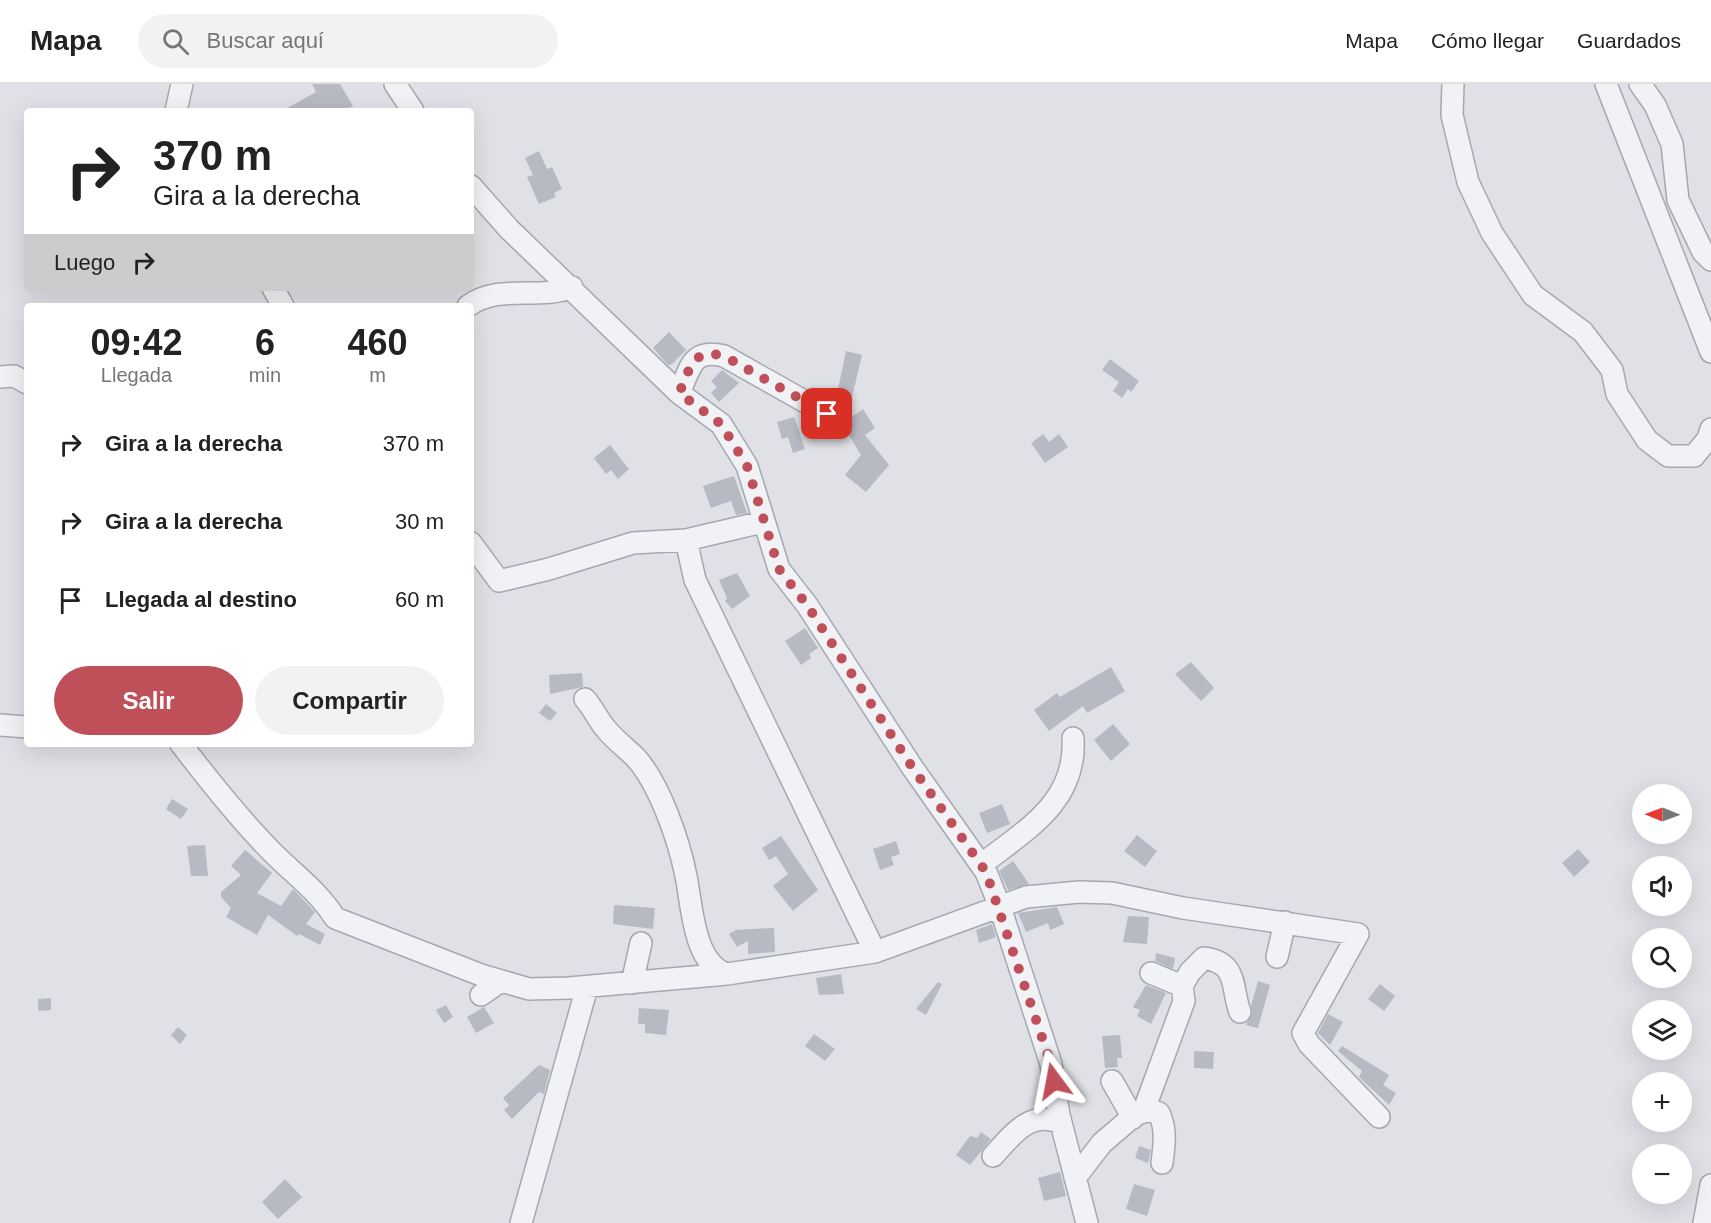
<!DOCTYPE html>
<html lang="es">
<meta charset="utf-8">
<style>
:root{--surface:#fff;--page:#f2f2f2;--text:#222;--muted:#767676;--line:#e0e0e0;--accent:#bf505a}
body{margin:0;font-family:Helvetica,sans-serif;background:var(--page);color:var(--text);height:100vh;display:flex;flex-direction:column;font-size:22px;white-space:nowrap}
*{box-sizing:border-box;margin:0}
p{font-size:20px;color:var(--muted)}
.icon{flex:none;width:33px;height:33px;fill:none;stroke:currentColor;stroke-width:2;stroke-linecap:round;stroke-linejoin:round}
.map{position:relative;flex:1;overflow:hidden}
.side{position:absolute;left:24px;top:219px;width:450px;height:444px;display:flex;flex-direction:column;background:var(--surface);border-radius:6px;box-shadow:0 6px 24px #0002}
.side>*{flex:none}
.guide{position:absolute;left:24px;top:24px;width:450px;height:183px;border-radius:6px;box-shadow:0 6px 24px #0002;background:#fff;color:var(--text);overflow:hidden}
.needle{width:39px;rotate:271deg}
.controls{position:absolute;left:1632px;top:700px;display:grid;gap:12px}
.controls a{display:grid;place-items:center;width:60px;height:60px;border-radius:50%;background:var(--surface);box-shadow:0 6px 24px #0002;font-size:30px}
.pin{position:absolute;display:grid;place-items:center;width:51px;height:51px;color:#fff;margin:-26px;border-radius:12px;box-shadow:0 3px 9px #0006}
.me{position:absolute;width:66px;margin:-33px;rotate:347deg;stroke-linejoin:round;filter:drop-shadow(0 0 4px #0008)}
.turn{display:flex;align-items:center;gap:21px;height:126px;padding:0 30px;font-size:27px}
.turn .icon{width:78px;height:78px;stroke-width:2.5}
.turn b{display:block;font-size:42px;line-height:51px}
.then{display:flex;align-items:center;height:57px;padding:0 30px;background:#0003;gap:12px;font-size:22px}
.eta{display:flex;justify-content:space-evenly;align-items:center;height:102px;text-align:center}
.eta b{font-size:36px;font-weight:800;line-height:42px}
.action{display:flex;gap:12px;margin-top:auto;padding:12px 30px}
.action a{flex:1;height:69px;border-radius:36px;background:var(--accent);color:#fff;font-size:24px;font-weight:800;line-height:69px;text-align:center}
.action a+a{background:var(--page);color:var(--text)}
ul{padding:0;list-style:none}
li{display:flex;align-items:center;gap:18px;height:78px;padding:0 30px}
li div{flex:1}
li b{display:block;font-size:22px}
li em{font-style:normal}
header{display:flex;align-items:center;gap:36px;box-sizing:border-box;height:84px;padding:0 30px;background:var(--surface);border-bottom:2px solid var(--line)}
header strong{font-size:28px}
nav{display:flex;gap:33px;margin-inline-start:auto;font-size:21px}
.search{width:420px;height:54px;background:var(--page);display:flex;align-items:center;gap:15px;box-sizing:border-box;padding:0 21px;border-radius:33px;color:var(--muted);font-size:22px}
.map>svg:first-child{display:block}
</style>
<header>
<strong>Mapa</strong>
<div class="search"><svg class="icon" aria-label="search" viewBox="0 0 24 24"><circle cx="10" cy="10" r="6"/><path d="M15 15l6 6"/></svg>Buscar aquí</div>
<nav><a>Mapa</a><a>Cómo llegar</a><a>Guardados</a></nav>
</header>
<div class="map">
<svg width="1711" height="1139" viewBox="0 0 1711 1139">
<rect width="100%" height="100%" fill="#dfe1e7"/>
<path fill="#b7bac3" d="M 312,0 L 340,0 L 353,22 L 343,27 L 282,27 L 316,8 Z
M 539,67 L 547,85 L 552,83 L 562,105 L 554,109 L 556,113 L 539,120 L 527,93 L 533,91 L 525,74 Z
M 669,248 L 686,266 L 672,280 L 668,281 L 653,264 Z
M 846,267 L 862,271 L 852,313 L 837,310 Z
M 1110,275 L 1139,297 L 1131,308 L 1128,305 L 1122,314 L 1113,307 L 1119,298 L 1102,286 Z
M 722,286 L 739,299 L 719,318 L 711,309 L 717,303 L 711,297 Z
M 863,325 L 875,344 L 865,351 L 889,381 L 866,408 L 845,391 L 861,371 L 847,348 L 846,337 Z
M 794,333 L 805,365 L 793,369 L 788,353 L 782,355 L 777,338 Z
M 1043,350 L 1049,358 L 1059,350 L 1068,363 L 1045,379 L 1031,359 Z
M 610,361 L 629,385 L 618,395 L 611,386 L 606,390 L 594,374 Z
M 734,392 L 747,429 L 736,431 L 731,417 L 711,424 L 703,402 Z
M 737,489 L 750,512 L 732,525 L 725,517 L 727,514 L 719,496 Z
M 805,544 L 818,564 L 809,570 L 811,574 L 801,581 L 785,557 Z
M 1191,578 L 1214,604 L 1201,617 L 1175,590 Z
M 1111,583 L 1125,607 L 1087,629 L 1083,622 L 1049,647 L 1034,626 L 1057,609 L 1060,613 Z
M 582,589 L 583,603 L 550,610 L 549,591 Z
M 546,620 L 557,629 L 550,637 L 539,629 Z
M 1113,640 L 1130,660 L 1111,677 L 1094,656 Z
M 172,715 L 188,725 L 181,735 L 166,725 Z
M 1002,720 L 1010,740 L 987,749 L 979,729 Z
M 1137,751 L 1157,767 L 1145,783 L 1124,767 Z
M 781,752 L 818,806 L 793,827 L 773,802 L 788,790 L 776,772 L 769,776 L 762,764 Z
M 896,757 L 900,770 L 891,773 L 894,781 L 880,786 L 873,765 Z
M 205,761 L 208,792 L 191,792 L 187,762 Z
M 1578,765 L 1590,778 L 1574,793 L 1562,779 Z
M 245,766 L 272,789 L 257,809 L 281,822 L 293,805 L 297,809 L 315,828 L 306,840 L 325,850 L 320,861 L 299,850 L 297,852 L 268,831 L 257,851 L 226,833 L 231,824 L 221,813 L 221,808 L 241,791 L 231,782 Z
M 1013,777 L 1029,800 L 1008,806 L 999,787 Z
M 614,821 L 655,824 L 653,845 L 613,840 Z
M 1057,823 L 1064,840 L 1050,846 L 1048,839 L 1026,848 L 1018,829 Z
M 1128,832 L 1149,833 L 1147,860 L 1123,858 Z
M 992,840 L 996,853 L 979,859 L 976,846 Z
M 770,844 L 774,844 L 775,868 L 748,870 L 748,857 L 737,863 L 729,850 L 736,846 Z
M 1156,869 L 1175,874 L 1173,885 L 1155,877 Z
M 841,890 L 844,910 L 819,911 L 816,894 Z
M 1258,897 L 1270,901 L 1258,944 L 1246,941 L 1252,931 L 1251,922 Z
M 938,898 L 942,900 L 926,931 L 916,925 Z
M 1380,900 L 1395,912 L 1384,927 L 1368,915 Z
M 1146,901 L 1166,909 L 1151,940 L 1137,932 L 1140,926 L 1133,923 Z
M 51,914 L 51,926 L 38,927 L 38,915 Z
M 446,921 L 453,933 L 444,939 L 436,926 Z
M 484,923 L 494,939 L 476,949 L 467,933 Z
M 639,924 L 669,926 L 666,951 L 645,949 L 645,940 L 638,940 Z
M 1328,930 L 1343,938 L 1330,961 L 1318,949 Z
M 178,943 L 187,951 L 180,960 L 171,951 Z
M 814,950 L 835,965 L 825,977 L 805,962 Z
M 1120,951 L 1122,974 L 1117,974 L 1118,983 L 1105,984 L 1102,952 Z
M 1342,962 L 1389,991 L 1383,1001 L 1396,1009 L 1389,1021 L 1359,993 L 1362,987 L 1338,967 Z
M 1194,967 L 1214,968 L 1213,985 L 1194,984 Z
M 539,981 L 550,986 L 544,1010 L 539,1008 L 512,1035 L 504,1026 L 509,1021 L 503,1014 Z
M 981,1048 L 991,1055 L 970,1081 L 956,1071 L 970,1052 L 977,1054 Z
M 1139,1062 L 1151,1066 L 1148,1079 L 1135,1074 Z
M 1060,1088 L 1066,1112 L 1044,1117 L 1038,1094 Z
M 285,1095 L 302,1113 L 278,1135 L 262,1118 Z
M 1134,1100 L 1155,1106 L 1147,1132 L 1126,1125 Z"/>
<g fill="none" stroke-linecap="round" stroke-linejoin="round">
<defs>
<path id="minor" d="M 395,0 L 413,27
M 1453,0 L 1452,31 L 1468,98 L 1492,149 L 1533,211 L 1583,248 L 1612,286 L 1617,310 L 1647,356 L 1668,372 L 1694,372 L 1708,355 L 1711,345
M 1606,0 L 1711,268
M 1640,0 L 1655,21 L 1672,60 L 1678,116 L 1703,168 L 1711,176
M 176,27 L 182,0
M 471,102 L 509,145 L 679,309 L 721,340 L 747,382 L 779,485 L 807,521 L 912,683 L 986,788 L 1000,823 L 1051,980 L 1059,1031 L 1087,1139
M 273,204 L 283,222
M 468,222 C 500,199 538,217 572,203
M 0,293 L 14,292 L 27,299
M 679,309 C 691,284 691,264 724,272 L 827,330 L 835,343
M 686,456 L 695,496 L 875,868
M 471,459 L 499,497 L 549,485 L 633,459 L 686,456 L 763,438
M 585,615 C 594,625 598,636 606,645 C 615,656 626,664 636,674 C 660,701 679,757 686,792 C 692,820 693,880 727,890
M 0,641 L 27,643
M 181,660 C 210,698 240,736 274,770 C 295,791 319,808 335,834 L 481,891 L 529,905 L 569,904 L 727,890 L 875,868 L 1026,813 L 1079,808 L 1112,809 L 1183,824 L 1358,850 L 1303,949 L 1309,960 L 1379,1033
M 981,781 C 1025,746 1077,719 1073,654
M 1277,873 L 1285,838
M 632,899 L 641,859
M 1182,902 L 1190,888 L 1204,874 C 1239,879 1231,904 1240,928
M 481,911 L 501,897
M 1112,997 L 1133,1034
M 1144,1026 L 1184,917 L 1182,902 L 1151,889
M 993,1072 C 1011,1052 1030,1025 1061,1039
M 1075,1094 L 1102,1059 L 1136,1030 L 1152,1026 L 1159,1029 C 1167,1046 1164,1062 1162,1079
M 521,1139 L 587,903
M 1704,1139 L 1711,1101"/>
</defs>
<use href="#minor" stroke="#a5a8b0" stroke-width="24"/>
<use href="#minor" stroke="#f1f2f5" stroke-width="21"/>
</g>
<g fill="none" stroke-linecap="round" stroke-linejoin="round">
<path stroke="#bf505a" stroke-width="10" stroke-dasharray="0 18" d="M 827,330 L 724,272 C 691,264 691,284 679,309 L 721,340 L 747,382 L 779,485 L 807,521 L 912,683 L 986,788 L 1051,980 L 1054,997"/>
</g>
</svg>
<div class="controls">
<a><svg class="needle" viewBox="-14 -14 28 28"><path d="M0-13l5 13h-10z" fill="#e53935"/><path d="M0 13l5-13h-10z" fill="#767676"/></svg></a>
<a><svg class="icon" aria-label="sound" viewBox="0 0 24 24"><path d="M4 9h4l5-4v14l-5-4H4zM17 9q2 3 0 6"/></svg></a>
<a><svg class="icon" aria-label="search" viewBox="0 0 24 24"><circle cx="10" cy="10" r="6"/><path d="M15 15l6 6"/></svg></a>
<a><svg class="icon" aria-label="layers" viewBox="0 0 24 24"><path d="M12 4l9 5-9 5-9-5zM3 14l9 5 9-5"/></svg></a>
<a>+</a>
<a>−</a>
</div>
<div class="pin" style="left:827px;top:330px;background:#d93025"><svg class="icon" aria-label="arrive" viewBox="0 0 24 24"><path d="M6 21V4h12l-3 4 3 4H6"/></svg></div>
<svg class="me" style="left:1054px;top:997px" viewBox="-20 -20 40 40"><path d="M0-17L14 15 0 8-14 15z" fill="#bf505a" stroke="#fff" stroke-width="4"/></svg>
<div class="guide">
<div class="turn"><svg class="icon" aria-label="right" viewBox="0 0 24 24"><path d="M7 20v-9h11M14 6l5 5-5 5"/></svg><div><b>370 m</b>Gira a la derecha</div></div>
<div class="then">Luego<svg class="icon" aria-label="right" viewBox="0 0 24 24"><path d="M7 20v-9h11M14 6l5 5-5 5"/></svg></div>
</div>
<section class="side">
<div class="eta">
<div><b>09:42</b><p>Llegada</p></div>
<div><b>6</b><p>min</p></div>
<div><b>460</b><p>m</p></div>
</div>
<ul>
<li><svg class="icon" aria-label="right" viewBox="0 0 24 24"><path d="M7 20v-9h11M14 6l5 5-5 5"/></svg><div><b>Gira a la derecha</b></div><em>370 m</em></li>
<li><svg class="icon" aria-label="right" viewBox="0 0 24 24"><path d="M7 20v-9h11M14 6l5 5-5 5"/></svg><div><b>Gira a la derecha</b></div><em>30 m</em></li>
<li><svg class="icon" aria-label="arrive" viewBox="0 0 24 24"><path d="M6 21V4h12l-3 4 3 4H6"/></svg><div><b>Llegada al destino</b></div><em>60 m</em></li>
</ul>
<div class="action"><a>Salir</a><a>Compartir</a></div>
</section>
</div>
